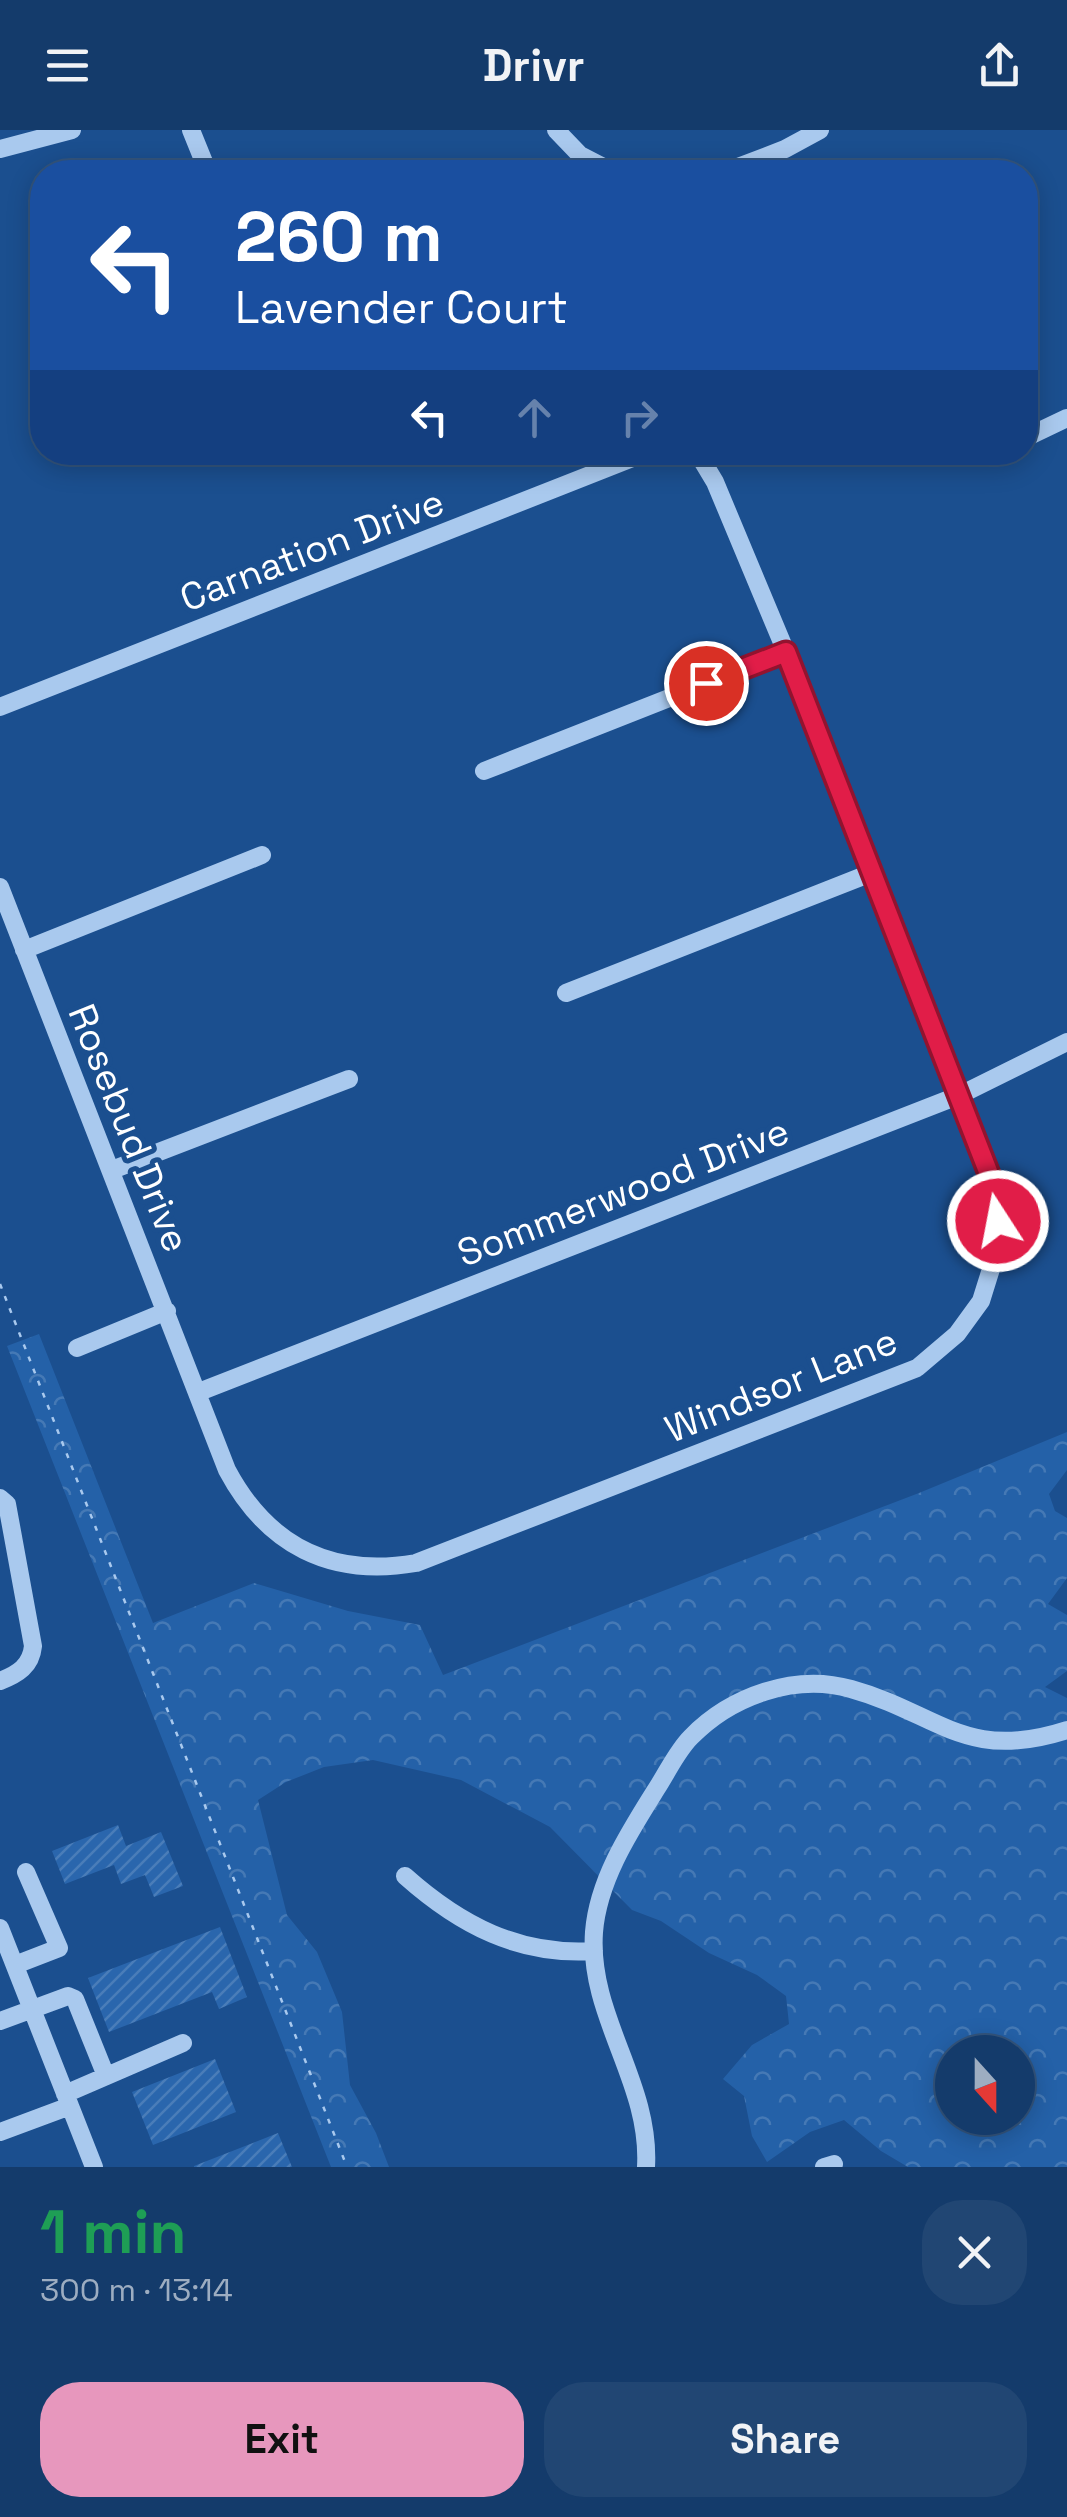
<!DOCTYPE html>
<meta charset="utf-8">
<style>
:root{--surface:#143b6b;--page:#214673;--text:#f1f3f6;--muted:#9dadc1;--line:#33557e;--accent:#e797bd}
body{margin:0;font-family:"Space Grotesk",sans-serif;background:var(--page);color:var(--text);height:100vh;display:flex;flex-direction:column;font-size:38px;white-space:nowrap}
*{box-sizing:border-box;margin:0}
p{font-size:32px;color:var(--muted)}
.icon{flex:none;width:55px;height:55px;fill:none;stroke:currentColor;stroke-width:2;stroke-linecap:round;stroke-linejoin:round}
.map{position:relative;height:2037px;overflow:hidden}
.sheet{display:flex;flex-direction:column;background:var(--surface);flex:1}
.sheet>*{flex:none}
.top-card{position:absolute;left:30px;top:30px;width:1008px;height:305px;border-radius:40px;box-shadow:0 5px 25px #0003,0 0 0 2px var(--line);background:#1a4fa0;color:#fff;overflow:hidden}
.needle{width:65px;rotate:159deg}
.fabs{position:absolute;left:935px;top:1905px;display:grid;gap:20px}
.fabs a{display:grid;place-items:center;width:100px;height:100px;border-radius:50%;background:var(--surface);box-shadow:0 5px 25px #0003,0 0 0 2px var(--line);font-size:50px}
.pin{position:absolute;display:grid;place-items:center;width:85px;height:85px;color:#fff;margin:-42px;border:5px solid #fff;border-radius:50%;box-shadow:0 2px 10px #0007}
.me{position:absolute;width:110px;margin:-55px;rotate:349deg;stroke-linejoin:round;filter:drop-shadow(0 0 8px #0008)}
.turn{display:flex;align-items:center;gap:35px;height:210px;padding:0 40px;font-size:45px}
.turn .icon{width:130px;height:130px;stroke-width:2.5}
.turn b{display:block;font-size:70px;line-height:85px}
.lanes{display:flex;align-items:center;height:95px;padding:0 40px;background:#0003;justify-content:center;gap:50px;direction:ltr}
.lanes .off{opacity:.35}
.round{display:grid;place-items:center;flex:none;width:105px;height:105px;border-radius:40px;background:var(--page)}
.headline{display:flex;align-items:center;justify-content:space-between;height:170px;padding:0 40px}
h1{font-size:60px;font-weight:600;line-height:75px;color:#1e9e55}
.primary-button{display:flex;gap:20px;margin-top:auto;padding:20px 40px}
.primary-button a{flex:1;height:115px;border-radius:40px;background:var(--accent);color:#111;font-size:40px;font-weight:600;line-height:115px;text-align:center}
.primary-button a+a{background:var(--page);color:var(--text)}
header{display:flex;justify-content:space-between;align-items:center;height:130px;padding:0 40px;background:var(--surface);font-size:45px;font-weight:600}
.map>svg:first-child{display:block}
</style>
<header><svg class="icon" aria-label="menu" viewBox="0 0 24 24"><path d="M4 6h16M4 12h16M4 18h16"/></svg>Drivr<svg class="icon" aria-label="share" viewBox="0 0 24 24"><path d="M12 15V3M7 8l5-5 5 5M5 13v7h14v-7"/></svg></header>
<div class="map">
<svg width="1067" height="2037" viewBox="0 0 1067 2037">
<defs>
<pattern id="forest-crowns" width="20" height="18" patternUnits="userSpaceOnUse" patternTransform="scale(2.5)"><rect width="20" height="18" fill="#2461a8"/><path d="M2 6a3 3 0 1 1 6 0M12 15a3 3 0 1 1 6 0" fill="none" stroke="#4579b5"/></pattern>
<pattern id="building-hatch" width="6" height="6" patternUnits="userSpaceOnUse" patternTransform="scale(2.5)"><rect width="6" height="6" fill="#2a66ad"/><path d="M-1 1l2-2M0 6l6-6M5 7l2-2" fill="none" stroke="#4a7db9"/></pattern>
</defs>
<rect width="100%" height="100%" fill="#1b4f8f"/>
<path fill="url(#forest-crowns)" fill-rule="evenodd" d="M 39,1204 L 153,1493 L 254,1453 L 348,1481 L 420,1495 L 443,1545 L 919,1363 L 1067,1302 L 1067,1340 L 1049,1364 L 1055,1381 L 1067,1388 L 1067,1448 L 1048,1474 L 1067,1485 L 1067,1541 L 1045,1557 L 1067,1568 L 1067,2037 L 908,2037 L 881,2021 L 844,1990 L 810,2002 L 767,2032 L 752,2006 L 744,1966 L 723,1949 L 752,1915 L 789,1894 L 786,1866 L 757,1845 L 709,1823 L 661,1791 L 632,1780 L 550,1697 L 461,1650 L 373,1630 L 324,1637 L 286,1652 L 258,1670 L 287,1785 L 317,1822 L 342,1882 L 350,1955 L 376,2003 L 389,2037 L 331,2037 L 7,1216 ZM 952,1922 L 1018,1922 L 1018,1988 L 952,1988 Z"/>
<path fill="url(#building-hatch)" d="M 118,1695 L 126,1716 L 161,1702 L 183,1756 L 154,1767 L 145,1745 L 121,1754 L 114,1735 L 65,1754 L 52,1721 Z
M 220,1797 L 247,1867 L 219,1879 L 212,1862 L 109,1902 L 88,1848 Z
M 215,1929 L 236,1982 L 153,2015 L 132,1962 Z
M 278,2003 L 292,2037 L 194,2037 L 194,2036 Z"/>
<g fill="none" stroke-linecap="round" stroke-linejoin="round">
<path stroke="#a9c9ee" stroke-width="2.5" stroke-dasharray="5 8" stroke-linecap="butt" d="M 0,1154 L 347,2037"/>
<path stroke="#a9c9ee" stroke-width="18" d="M 191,0 L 208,42
M 556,0 L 580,25 L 613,42
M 0,19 L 72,0
M 725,42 L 785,19 L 820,0
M 1025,308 L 1067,288
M 0,577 L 648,322
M 484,641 L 786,522
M 0,757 L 227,1340 C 267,1415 330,1448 416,1433 L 917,1238 L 957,1204 L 981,1171 L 996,1123 L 996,1069 L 960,965 L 786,522 L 715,352 L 697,322
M 24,820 L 262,725
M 566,863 L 871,743
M 112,1040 L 349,949
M 77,1218 L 167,1181
M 199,1262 L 960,965 L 1067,912
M 0,1368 L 7,1374 L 33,1516 C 31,1536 18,1544 0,1551
M 405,1746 C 460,1795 519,1826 594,1821
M 0,1798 L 94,2037
M 15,1835 L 59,1818 L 26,1742
M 0,1891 L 68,1866 L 75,1869 L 106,1946
M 65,1964 L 183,1913
M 0,2002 L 70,1976
M 646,2037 C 651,1952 588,1887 594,1802 C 598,1750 630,1701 657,1658 C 668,1641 677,1621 691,1607 C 731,1566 795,1543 851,1559 C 938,1583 965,1633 1067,1600
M 824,2037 L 834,2034"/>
</g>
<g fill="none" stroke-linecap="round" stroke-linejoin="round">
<defs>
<path id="route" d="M 706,553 L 786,522 L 991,1049 L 998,1091"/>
</defs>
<use href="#route" stroke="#92132f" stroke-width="25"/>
<use href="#route" stroke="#e11d48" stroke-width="18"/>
</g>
<g text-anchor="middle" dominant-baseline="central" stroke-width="10" stroke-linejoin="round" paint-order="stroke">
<g font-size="38" fill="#fff" stroke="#1b4f8f">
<text transform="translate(312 420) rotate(-21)">Carnation Drive</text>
<text transform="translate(129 998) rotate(68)">Rosebud Drive</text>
<text transform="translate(623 1062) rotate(-21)">Sommerwood Drive</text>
<text transform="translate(781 1255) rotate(-22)">Windsor Lane</text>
</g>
</g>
</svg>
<div class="fabs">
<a><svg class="needle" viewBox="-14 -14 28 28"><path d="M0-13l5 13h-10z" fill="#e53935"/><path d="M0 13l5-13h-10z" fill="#9dadc1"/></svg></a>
</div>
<div class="pin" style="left:706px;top:553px;background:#d93025"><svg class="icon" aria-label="arrive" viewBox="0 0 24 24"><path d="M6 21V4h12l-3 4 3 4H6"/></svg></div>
<svg class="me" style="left:998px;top:1091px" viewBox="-20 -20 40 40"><circle r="17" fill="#e11d48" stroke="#fff" stroke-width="3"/><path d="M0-11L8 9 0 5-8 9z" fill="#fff"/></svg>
<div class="top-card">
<div class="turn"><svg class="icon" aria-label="left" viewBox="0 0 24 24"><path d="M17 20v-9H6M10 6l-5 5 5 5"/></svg><div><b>260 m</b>Lavender Court</div></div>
<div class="lanes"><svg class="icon" aria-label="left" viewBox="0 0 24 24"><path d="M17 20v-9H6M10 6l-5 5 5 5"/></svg><svg class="icon off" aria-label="ahead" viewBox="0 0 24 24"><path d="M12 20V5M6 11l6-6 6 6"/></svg><svg class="icon off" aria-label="right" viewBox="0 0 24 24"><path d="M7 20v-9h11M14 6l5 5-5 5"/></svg></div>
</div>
</div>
<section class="sheet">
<div class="headline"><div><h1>1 min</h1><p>300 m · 13:14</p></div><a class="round"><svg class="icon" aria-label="close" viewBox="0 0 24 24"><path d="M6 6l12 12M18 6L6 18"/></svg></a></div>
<div class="primary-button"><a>Exit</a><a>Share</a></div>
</section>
